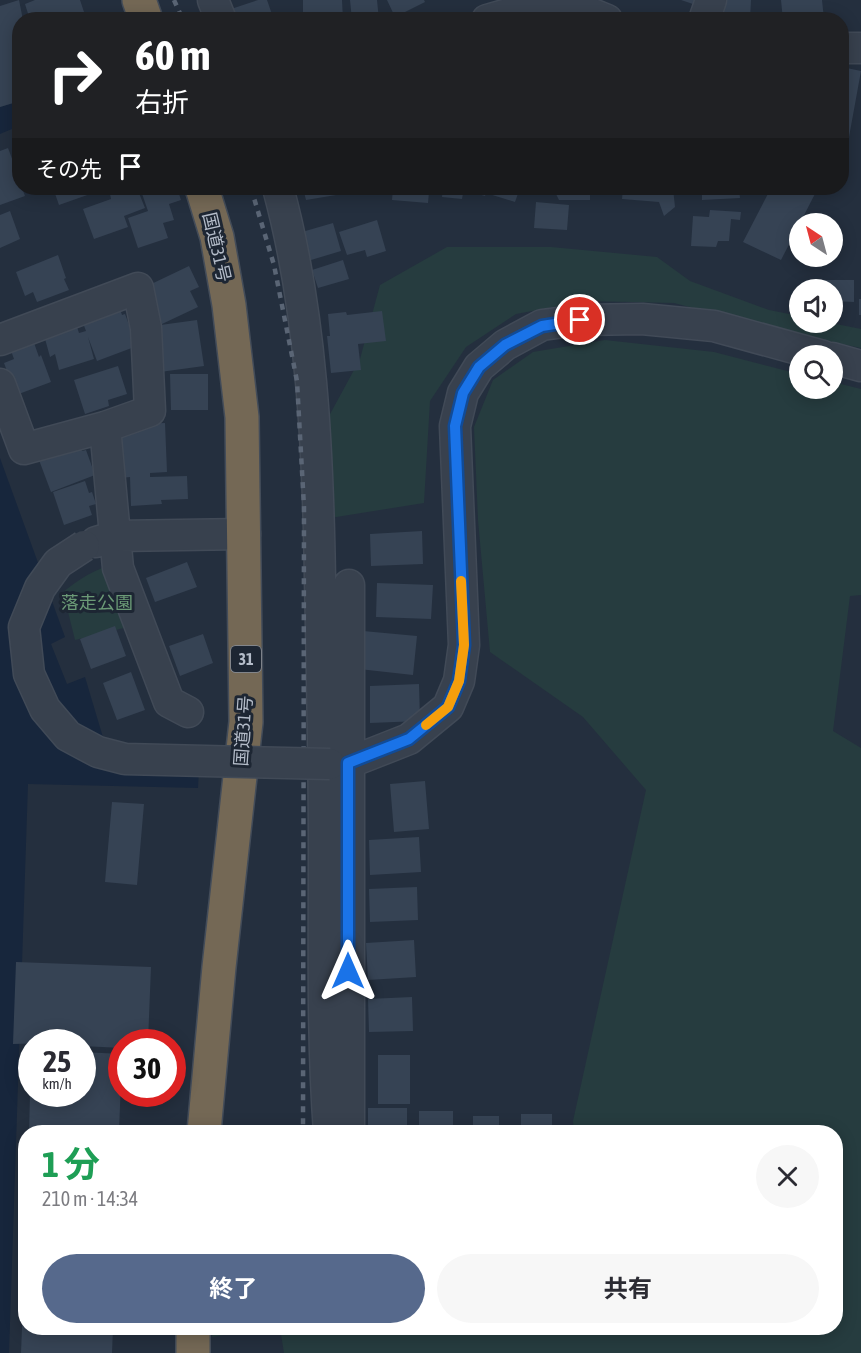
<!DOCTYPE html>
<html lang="ja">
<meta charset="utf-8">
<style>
:root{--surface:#fff;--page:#f7f7f7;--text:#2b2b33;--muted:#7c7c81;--accent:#56698c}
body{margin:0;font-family:"Asap Condensed","Noto Sans JP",sans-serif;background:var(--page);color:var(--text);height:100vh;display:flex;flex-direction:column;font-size:22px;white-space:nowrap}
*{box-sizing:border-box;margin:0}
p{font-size:20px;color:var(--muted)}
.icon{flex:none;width:33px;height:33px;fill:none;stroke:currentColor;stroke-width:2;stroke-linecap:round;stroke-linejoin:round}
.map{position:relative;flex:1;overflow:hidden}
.details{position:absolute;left:18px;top:1125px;width:825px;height:210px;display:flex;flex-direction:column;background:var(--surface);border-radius:24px;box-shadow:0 3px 15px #0003}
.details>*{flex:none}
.guide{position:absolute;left:12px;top:12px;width:837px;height:183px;border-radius:24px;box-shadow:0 3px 15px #0003;background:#202124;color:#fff;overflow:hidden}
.needle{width:39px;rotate:324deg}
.fabs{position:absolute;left:789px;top:213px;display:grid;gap:12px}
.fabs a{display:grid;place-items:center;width:54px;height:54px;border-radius:50%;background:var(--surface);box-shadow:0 3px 15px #0003;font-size:30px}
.speed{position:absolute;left:18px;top:1029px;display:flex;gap:12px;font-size:30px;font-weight:700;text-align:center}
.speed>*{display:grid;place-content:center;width:78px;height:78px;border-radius:50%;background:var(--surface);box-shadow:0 3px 15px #0003;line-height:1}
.speed small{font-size:15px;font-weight:400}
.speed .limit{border:9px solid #d22;background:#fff;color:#111}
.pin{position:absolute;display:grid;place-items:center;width:51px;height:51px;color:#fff;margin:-26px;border:3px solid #fff;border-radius:50%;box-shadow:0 2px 6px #0007}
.me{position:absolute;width:66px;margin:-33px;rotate:0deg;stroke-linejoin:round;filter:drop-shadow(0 0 4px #0008)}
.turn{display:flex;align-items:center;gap:21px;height:126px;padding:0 24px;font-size:27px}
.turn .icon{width:78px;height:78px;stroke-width:2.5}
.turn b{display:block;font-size:42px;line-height:51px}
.then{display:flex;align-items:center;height:57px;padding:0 24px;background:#0003;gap:12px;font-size:22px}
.round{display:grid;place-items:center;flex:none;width:63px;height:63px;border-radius:32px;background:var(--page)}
.summary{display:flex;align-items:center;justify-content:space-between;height:102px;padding:0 24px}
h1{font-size:36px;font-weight:700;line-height:45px;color:#1e9e55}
.cta{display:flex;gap:12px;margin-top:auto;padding:12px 24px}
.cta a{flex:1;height:69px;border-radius:36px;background:var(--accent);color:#fff;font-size:24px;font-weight:700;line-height:69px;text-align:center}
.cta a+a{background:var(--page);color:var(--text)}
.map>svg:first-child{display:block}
</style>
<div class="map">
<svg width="861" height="1353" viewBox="0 0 861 1353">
<rect width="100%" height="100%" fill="#242f3e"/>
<path fill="#263c3f" d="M 447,247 L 551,247 L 657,257 L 690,281 L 769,310 L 799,316 L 800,322 L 831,323 L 861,329 L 861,348 L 781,331 L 674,303 L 586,301 L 516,314 L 466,347 L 430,401 L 424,503 L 330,518 L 317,482 L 329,416 L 360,359 L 380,285 Z
M 605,340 L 714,352 L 799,374 L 800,388 L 832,388 L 833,382 L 861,389 L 861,595 L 850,596 L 833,731 L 861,748 L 861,1353 L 284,1353 L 280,1328 L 836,1328 L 836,1132 L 574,1132 L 573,1121 L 646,790 L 583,717 L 490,652 L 478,520 L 474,427 L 493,380 L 533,352 Z
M 115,564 L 136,625 L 75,640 L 63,592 C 80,579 94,569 115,564 Z
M 213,1328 L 266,1328 L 212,1337 Z"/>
<path fill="#17263c" d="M 19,101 L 19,126 L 0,134 L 0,107 Z
M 0,458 L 65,637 L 51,644 L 67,684 L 85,677 L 108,754 L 199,768 L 198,788 L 28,784 L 9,1353 L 0,1353 Z"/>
<path fill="#364354" d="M 19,0 L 23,20 L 20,20 L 20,101 L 0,107 L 0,6 Z
M 35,0 L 80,0 L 85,15 L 72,20 L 30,20 L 25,4 Z
M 258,0 L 267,0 L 274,20 L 234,20 L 231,9 Z
M 303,0 L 342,0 L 343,20 L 303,20 Z
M 350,0 L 377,0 L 379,20 L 352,20 Z
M 387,0 L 424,0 L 425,2 L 395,17 Z
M 681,0 L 697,0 L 696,5 Z
M 717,0 L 751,0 L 750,20 L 716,20 Z
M 781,0 L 822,0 L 824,19 L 783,20 Z
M 842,67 L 861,71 L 847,148 L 842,147 Z
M 8,148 L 20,180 L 20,188 L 22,188 L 25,196 L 0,205 L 0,151 Z
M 53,188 L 91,188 L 93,193 L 59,205 Z
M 130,188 L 137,188 L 145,208 L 124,216 L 128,227 L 94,239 L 83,209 L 111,199 L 110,194 Z
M 140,188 L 177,188 L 181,200 L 169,204 L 174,220 L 163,223 L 168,238 L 138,248 L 128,218 L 148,211 Z
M 303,188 L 341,188 L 342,194 L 306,200 Z
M 393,188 L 421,188 L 420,192 L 429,192 L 428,203 L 392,200 Z
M 443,188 L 464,188 L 462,199 L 442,197 Z
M 468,188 L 520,188 L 515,202 L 486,193 L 485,196 L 467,191 Z
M 548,188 L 590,188 L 590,200 L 559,200 L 555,192 L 548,193 Z
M 623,188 L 673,188 L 675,207 L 664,216 L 659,202 L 622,199 Z
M 702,188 L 739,188 L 740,198 L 702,200 Z
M 771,188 L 818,188 L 781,260 L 743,242 Z
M 536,202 L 569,205 L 567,230 L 534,228 Z
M 710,210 L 741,212 L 740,220 L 731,219 L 729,241 L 718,241 L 716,247 L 691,246 L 693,216 L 709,217 Z
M 10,211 L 20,239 L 0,248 L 0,215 Z
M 377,220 L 386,251 L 367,257 L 365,250 L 347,255 L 339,232 Z
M 333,223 L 341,251 L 311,260 L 302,232 Z
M 58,255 L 66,278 L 64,279 L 69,290 L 37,302 L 33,292 L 25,296 L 16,272 Z
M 343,260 L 349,279 L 318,288 L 312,270 Z
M 189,266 L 199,287 L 190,291 L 198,307 L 162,324 L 145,287 Z
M 806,280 L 854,280 L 854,302 L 832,301 L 832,290 L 806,290 Z
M 859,299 L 861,299 L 861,315 L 859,315 Z
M 120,309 L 122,315 L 125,314 L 137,346 L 97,361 L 88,337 L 94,359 L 59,370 L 55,354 L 50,357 L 44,335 L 76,324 L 79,333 L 86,331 L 83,323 Z
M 382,311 L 386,341 L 358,344 L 361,370 L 331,373 L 327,336 L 330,336 L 328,314 L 346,312 L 347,315 Z
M 197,320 L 204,366 L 160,372 L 153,326 Z
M 33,340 L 39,357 L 41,355 L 51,382 L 16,395 L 4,363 L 14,359 L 10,348 Z
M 118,366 L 127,394 L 108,400 L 109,406 L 85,414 L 74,380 Z
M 170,374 L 208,374 L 208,410 L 171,410 Z
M 165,423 L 167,472 L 150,473 L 150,477 L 187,476 L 188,499 L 161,500 L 162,504 L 131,506 L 130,477 L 121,478 L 119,436 L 134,424 Z
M 79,444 L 82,451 L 86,450 L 95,475 L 51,492 L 39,460 Z
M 85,481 L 89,493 L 92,492 L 96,504 L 89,506 L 92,515 L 64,525 L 53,492 Z
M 422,531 L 423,564 L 371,566 L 370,534 Z
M 187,562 L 197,587 L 155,602 L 146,578 Z
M 377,583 L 433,585 L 431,619 L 376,617 Z
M 115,626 L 126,656 L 91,669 L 80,639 Z
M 363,631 L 417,636 L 413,675 L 359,669 Z
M 203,634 L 213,663 L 180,676 L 169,646 Z
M 131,672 L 145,710 L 117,720 L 103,683 Z
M 419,684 L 420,721 L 370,723 L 370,686 Z
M 425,781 L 429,829 L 394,832 L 390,784 Z
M 112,802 L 144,804 L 137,885 L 105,882 Z
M 419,837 L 421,872 L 370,875 L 369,840 Z
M 417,887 L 418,920 L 370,922 L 369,889 Z
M 414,940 L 416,977 L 368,980 L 366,943 Z
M 16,962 L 151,967 L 148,1042 L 122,1042 L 122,1048 L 82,1046 L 82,1042 L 13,1044 Z
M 412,997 L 413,1031 L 369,1032 L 368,999 Z
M 82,1052 L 122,1054 L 119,1132 L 29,1132 L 30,1094 L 82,1094 Z
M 378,1055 L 410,1055 L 410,1104 L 378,1104 Z
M 368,1108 L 407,1108 L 407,1132 L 368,1132 Z
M 419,1111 L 453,1111 L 453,1132 L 419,1132 Z
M 521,1114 L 552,1114 L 552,1132 L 521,1132 Z
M 473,1116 L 499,1116 L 499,1132 L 473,1132 Z
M 24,1277 L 26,1277 L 26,1328 L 113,1328 L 112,1353 L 21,1353 Z"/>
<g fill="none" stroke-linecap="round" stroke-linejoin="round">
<defs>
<path id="minor" d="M 213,0 L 221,20
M 487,20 L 515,12 L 568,4 L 607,20
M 704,20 L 711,0
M 842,48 L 861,48
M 278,188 C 312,312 318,451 320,580 C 322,670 324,761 324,851 C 324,945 322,1039 329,1132
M 0,340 L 138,288 L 146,328 L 150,411 L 105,427 L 24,449 L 0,384
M 832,358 L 861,366
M 105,427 L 118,568 L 169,702 L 188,712
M 96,542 L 116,536 L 245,534
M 330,764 L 348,763 L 409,739 L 448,707 L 459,681 L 464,645 L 455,426 L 463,393 L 479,367 L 505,345 L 542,325 L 580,320 L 642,319 L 714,326 L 823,356
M 349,1132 L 349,585"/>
<path id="highway" d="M 139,0 L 146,20
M 202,188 L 217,237 L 229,305 L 242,417 L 246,722 L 219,967 L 204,1132
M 193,1328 L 193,1353"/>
</defs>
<use href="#minor" stroke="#414a57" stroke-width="33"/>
<use href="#highway" stroke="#434c59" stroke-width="36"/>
<use href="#minor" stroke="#38414e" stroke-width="30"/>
<use href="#highway" stroke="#746855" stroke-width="33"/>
<path stroke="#5a6575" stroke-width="4.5" stroke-dasharray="6 6" stroke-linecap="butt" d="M 174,0 L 183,20
M 251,188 L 274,265 L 297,381 L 304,507 L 303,1132"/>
<defs>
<path id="minor-bridge" d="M 84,546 L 58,563 L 40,588 L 24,627 L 29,674 L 45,709 L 68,736 L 98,752 L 125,759 L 330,764"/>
</defs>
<use href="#minor-bridge" stroke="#414a57" stroke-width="33" stroke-linecap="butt"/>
<use href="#minor-bridge" stroke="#38414e" stroke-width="30"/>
</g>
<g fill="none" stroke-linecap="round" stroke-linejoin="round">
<defs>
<path id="route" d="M 348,971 L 348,763 L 409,739 L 448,707 L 459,681 L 464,645 L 455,426 L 463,393 L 479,367 L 505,345 L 542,326 L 580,320"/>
</defs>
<use href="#route" stroke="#114b97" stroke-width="15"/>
<use href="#route" stroke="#1a73e8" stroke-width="10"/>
<path stroke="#f59e0b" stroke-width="10" d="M 426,725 L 448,707 L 459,681 L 464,645 L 461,581"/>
</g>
<g text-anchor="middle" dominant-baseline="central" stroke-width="6" stroke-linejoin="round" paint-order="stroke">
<rect fill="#1d2633" stroke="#878f9c" stroke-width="1.5" x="231" y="646" width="30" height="26" rx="4.5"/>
<g font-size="16" font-weight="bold" fill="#b4bcc9">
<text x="246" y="659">31</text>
</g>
<g font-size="18" fill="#b4bcc9" stroke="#1d2633">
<text transform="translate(217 247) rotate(77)">国道31号</text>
<text transform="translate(243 731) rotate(-86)">国道31号</text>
</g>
<g font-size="18" fill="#6b9a76" stroke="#1d2633">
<text x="97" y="602">落走公園</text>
</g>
</g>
</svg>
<div class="fabs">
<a><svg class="needle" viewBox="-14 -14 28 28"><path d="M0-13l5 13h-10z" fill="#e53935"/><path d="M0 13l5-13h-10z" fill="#7c7c81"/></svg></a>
<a><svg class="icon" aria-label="sound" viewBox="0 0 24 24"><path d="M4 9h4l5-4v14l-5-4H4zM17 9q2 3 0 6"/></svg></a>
<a><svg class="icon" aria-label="search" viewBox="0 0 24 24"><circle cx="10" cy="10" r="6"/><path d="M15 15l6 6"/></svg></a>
</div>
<div class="speed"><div>25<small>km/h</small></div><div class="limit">30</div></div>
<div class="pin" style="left:580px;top:320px;background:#d93025"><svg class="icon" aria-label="arrive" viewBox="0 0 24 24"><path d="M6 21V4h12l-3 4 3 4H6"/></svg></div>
<svg class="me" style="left:348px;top:971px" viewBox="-20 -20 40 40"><path d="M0-17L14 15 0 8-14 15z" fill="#1a73e8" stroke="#fff" stroke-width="4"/></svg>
<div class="guide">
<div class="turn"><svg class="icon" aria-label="right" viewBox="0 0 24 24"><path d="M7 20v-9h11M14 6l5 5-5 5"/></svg><div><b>60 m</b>右折</div></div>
<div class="then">その先<svg class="icon" aria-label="arrive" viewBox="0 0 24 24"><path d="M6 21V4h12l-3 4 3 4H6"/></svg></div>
</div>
<section class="details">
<div class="summary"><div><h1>1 分</h1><p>210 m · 14:34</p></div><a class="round"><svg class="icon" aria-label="close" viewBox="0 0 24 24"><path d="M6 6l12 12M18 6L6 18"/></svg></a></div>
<div class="cta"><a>終了</a><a>共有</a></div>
</section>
</div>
